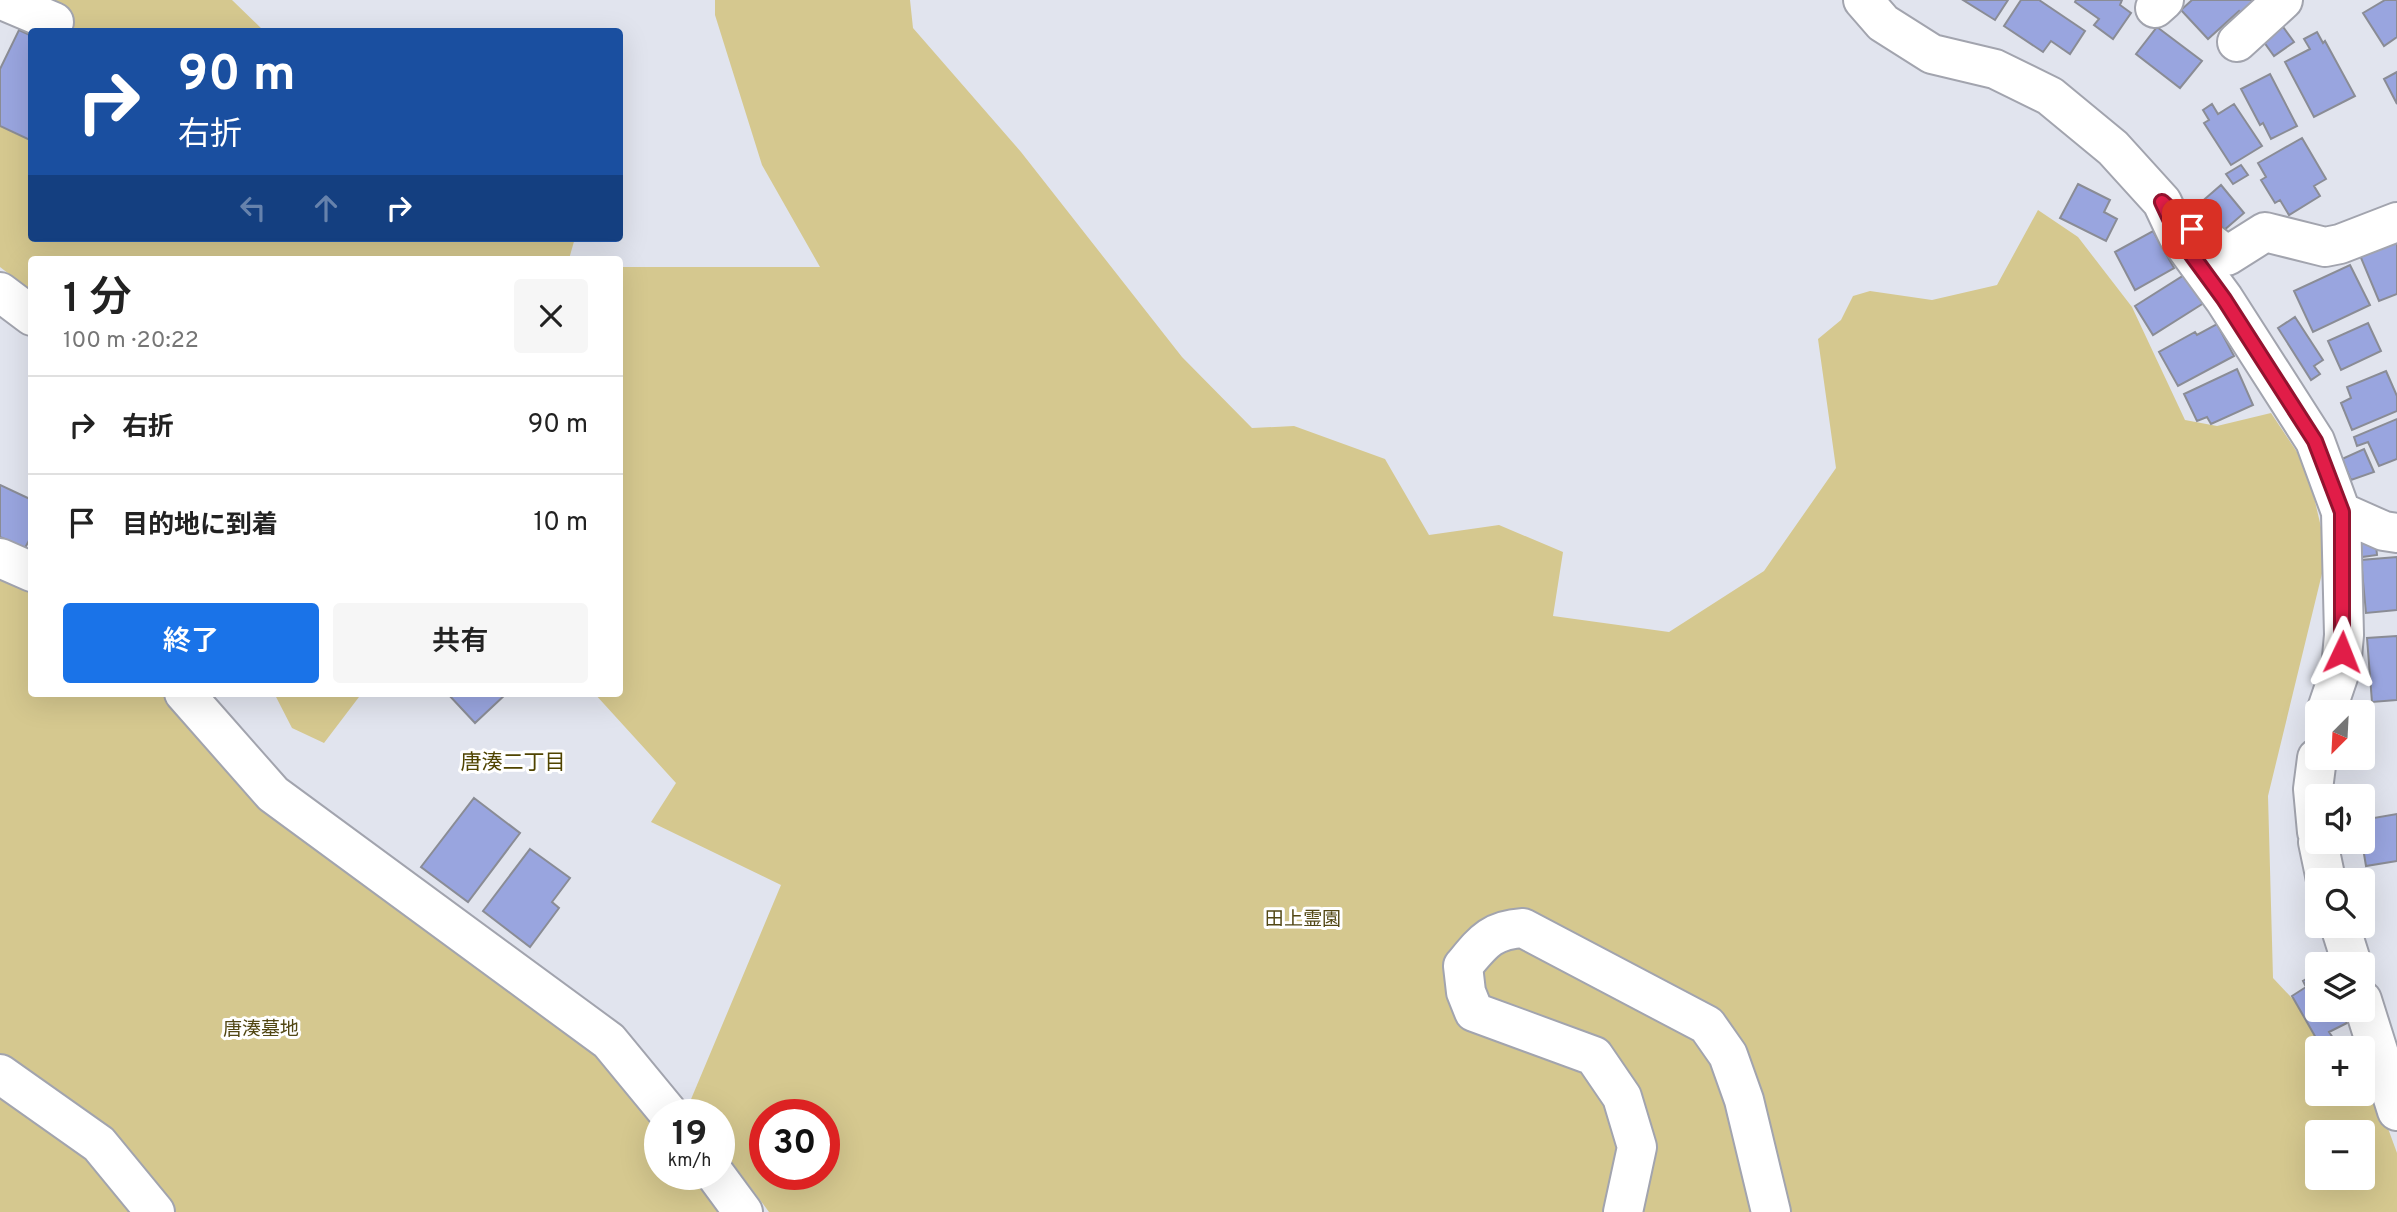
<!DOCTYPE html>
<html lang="ja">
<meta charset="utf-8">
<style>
:root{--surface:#fff;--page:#f6f6f6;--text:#222;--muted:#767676;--line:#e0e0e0;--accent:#1a73e8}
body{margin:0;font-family:Overpass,"Noto Sans JP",sans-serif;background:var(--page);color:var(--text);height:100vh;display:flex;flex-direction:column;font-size:26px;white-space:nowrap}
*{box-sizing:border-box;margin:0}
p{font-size:23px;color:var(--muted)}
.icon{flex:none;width:38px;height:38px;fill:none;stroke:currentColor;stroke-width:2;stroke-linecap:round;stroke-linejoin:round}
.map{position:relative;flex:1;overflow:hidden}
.details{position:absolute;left:28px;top:256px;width:595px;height:441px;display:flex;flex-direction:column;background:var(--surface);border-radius:7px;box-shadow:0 7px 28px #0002}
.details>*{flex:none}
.hud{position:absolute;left:28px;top:28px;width:595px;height:214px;border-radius:7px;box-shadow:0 7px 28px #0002;background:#1a4fa0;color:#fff;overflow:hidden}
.needle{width:46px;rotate:204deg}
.tools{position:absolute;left:2305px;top:700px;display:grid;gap:14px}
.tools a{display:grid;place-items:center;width:70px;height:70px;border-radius:7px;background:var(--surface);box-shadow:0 7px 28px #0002;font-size:35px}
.speed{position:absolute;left:644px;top:1099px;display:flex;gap:14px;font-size:35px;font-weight:700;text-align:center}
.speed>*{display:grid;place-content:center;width:91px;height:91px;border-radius:50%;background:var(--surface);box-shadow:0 7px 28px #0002;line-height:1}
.speed small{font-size:18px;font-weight:400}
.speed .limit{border:10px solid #d22;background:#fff;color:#111}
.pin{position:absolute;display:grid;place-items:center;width:60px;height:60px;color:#fff;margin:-30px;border-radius:14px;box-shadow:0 4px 10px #0006}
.me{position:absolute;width:77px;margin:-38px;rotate:2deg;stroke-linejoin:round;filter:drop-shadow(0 0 5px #0008)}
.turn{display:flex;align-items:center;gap:24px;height:147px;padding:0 35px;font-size:32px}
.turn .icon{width:91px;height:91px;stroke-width:2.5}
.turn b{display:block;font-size:49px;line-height:60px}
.lanes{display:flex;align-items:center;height:66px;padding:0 35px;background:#0003;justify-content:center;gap:35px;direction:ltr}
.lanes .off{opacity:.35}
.round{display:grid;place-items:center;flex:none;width:74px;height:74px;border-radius:7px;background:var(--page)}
.headline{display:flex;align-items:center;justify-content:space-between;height:119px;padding:0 35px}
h1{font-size:42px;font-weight:600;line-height:52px}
.action{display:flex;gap:14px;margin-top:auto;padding:14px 35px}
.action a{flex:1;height:80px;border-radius:7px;background:var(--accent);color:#fff;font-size:28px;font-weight:600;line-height:80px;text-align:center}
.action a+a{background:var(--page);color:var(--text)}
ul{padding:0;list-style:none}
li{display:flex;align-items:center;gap:21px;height:98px;padding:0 35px;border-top:2px solid var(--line)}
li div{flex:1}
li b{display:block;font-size:26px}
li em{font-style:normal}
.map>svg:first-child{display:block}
</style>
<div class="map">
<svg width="2397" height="1212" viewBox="0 0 2397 1212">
<rect width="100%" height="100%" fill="#e1e4ee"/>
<path fill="#d5c88f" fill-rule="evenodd" d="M 25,0 L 232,0 L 264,31 L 49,31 Z
M 715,0 L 910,0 L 913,28 L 1021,152 L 1182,357 L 1252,428 L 1294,426 L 1385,459 L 1429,535 L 1499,525 L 1563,552 L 1553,616 L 1669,632 L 1764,571 L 1836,468 L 1818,339 L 1841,320 L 1853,296 L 1870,291 L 1932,300 L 1997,285 L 2038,210 L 2078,237 L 2132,307 L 2185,420 L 2217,426 L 2271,413 L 2307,467 L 2327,553 L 2268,796 L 2273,978 L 2339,1048 L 2317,1048 L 2317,1094 L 2362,1094 L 2363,1073 L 2371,1082 L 2397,1153 L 2397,1212 L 769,1212 L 719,1145 L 719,1115 L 697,1115 L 689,1104 L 781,885 L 651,822 L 676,783 L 594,693 L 620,693 L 620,267 L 820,267 L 762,165 L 715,15 ZM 765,1115 L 824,1115 L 824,1174 L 765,1174 ZM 2317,1132 L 2362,1132 L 2362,1178 L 2317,1178 Z
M 31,74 L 32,238 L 575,238 L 569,259 L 32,259 L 31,291 L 0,267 L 0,104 Z
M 0,579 L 31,592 L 32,693 L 166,693 L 269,811 L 589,1050 L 639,1099 L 660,1127 L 660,1174 L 695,1174 L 723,1212 L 172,1212 L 118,1141 L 42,1079 L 0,1054 Z
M 274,693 L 362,693 L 324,743 L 292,728 Z
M 0,1093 L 90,1160 L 135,1212 L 0,1212 Z"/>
<path fill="#99a5df" stroke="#8a8c95" stroke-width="2" d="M 1963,0 L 2008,0 L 1995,20 Z
M 2021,0 L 2039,0 L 2085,31 L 2070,54 L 2051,41 L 2043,52 L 2004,26 Z
M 2076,0 L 2122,0 L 2120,5 L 2131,13 L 2113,39 L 2094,25 L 2099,19 L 2075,2 Z
M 2192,0 L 2261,0 L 2243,16 L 2239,11 L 2208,39 L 2181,10 Z
M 2385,0 L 2397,0 L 2397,37 L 2384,46 L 2363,13 Z
M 2281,24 L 2294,42 L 2274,56 L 2261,38 Z
M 2157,27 L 2202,61 L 2180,88 L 2136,54 Z
M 19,30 L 32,36 L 32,141 L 0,126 L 0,69 Z
M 2317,32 L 2323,43 L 2325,41 L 2355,96 L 2314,117 L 2285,62 L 2310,49 L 2304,39 Z
M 2397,72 L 2397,104 L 2384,79 Z
M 2270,74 L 2297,126 L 2271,139 L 2263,123 L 2260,125 L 2241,89 Z
M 2212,104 L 2218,114 L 2234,104 L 2262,146 L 2231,165 L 2204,123 L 2209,120 L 2203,110 Z
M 2302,138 L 2326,179 L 2314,186 L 2320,196 L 2289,215 L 2280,200 L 2275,203 L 2261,180 L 2266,177 L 2258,163 Z
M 2241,165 L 2248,175 L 2233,184 L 2226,174 Z
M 2078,184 L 2110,200 L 2104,212 L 2117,219 L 2106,241 L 2060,218 Z
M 2221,185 L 2244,213 L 2223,231 L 2199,204 Z
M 2153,231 L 2174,268 L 2135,290 L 2115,252 Z
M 2397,238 L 2397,294 L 2379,301 L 2359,253 Z
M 2350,265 L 2370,305 L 2313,332 L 2294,291 Z
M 2189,272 L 2207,301 L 2153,335 L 2135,306 Z
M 2295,317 L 2323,360 L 2314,366 L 2320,374 L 2311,380 L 2278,328 Z
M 2368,323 L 2381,351 L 2341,370 L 2328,341 Z
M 2217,324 L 2234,356 L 2178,386 L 2159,352 L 2195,332 L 2197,335 Z
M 2237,369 L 2253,405 L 2211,424 L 2207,417 L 2197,421 L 2184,394 Z
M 2386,371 L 2397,396 L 2397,411 L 2352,430 L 2341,403 L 2351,398 L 2347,387 Z
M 2397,419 L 2397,459 L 2379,466 L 2368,442 L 2357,446 L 2354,437 Z
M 2364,449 L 2374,472 L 2351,480 L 2342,459 Z
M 0,485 L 32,500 L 32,535 L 25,548 L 0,537 Z
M 2375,536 L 2377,555 L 2362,557 L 2360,537 Z
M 2397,557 L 2397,610 L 2366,613 L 2361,560 Z
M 2397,636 L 2397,700 L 2372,702 L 2367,638 Z
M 447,693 L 507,693 L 475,723 Z
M 474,798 L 520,833 L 468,902 L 421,867 Z
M 2397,814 L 2397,861 L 2366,866 L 2362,842 L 2362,820 Z
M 530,849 L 570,878 L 552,902 L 559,908 L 530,947 L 483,911 Z
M 2317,973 L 2317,1010 L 2340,1010 L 2347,1023 L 2329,1032 L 2333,1038 L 2320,1045 L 2292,996 L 2306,987 L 2303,981 Z"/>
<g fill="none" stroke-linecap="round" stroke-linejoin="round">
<defs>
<path id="minor" d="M 2,0 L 54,22
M 1863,0 L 1883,23 L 1932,54 L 1995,69 L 2050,96 L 2113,148 L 2162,202 L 2178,236 L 2224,299 L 2315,441 L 2341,512 L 2344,635 L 2341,668 L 2326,712
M 2155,8 L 2164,0
M 2237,42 L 2283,0
M 2186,224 L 2227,256 L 2265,232 L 2325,247 L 2340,244 L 2397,222
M 0,292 L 32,316
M 2341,512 L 2384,531 L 2397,533
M 0,558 L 32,572
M 184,693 L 273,794 L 609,1041 L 670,1115
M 2317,832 L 2313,789 L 2317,758
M 2318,842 L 2326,880
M 2340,926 L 2352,964
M 2362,1000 L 2397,1111
M 0,1074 L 99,1144 L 155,1212
M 715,1174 L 743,1212
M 1623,1212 L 1637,1147 L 1622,1097 L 1594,1056 L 1474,1012 L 1466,992 L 1463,966 C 1483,942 1491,930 1523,928 L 1707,1025 L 1728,1055 L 1744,1100 L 1771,1212"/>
</defs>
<use href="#minor" stroke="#a2a4ae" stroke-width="42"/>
<use href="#minor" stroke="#fff" stroke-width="38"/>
</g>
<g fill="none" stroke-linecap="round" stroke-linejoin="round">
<defs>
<path id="route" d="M 2192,229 L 2162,202 L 2178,236 L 2224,299 L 2315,441 L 2342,512 L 2342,652"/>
</defs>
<use href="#route" stroke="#92132f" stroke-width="18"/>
<use href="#route" stroke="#e11d48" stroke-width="12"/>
</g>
<g text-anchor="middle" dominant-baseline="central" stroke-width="6" stroke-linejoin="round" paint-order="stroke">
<g font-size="19" fill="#524714" stroke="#fff">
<text x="1303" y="920">田上霊園</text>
<text x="261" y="1030">唐湊墓地</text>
</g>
<g font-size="21" fill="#504400" stroke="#fff">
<text x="513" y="763">唐湊二丁目</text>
</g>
</g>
</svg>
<div class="tools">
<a><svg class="needle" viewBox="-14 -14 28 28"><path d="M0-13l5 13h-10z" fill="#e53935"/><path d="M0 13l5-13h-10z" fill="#767676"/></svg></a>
<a><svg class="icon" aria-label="sound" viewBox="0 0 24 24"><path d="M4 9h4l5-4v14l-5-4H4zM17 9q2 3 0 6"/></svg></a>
<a><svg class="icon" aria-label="search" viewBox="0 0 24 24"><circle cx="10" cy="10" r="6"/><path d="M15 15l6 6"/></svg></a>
<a><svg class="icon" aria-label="layers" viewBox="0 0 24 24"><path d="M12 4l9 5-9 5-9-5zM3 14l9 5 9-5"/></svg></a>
<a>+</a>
<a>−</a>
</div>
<div class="speed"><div>19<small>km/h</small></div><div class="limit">30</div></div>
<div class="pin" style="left:2192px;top:229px;background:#d93025"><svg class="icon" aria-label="arrive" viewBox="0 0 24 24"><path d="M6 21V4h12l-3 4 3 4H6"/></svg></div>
<svg class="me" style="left:2342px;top:652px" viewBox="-20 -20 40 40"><path d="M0-17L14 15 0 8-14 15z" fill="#e11d48" stroke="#fff" stroke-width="4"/></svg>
<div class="hud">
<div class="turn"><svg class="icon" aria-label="right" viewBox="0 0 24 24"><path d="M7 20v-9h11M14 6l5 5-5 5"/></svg><div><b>90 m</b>右折</div></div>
<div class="lanes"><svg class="icon off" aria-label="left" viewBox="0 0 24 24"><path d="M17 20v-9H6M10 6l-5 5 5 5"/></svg><svg class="icon off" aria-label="ahead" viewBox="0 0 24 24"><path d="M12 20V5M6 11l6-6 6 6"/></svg><svg class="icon" aria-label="right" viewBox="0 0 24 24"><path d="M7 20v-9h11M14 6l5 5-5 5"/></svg></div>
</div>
<section class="details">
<div class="headline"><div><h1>1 分</h1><p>100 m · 20:22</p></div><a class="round"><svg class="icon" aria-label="close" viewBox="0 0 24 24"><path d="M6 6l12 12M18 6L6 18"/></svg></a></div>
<ul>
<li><svg class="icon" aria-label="right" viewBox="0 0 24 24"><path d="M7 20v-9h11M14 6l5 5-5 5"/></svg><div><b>右折</b></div><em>90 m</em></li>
<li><svg class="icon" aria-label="arrive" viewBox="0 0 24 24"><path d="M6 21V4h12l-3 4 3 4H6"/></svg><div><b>目的地に到着</b></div><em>10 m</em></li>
</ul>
<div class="action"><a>終了</a><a>共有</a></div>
</section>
</div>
